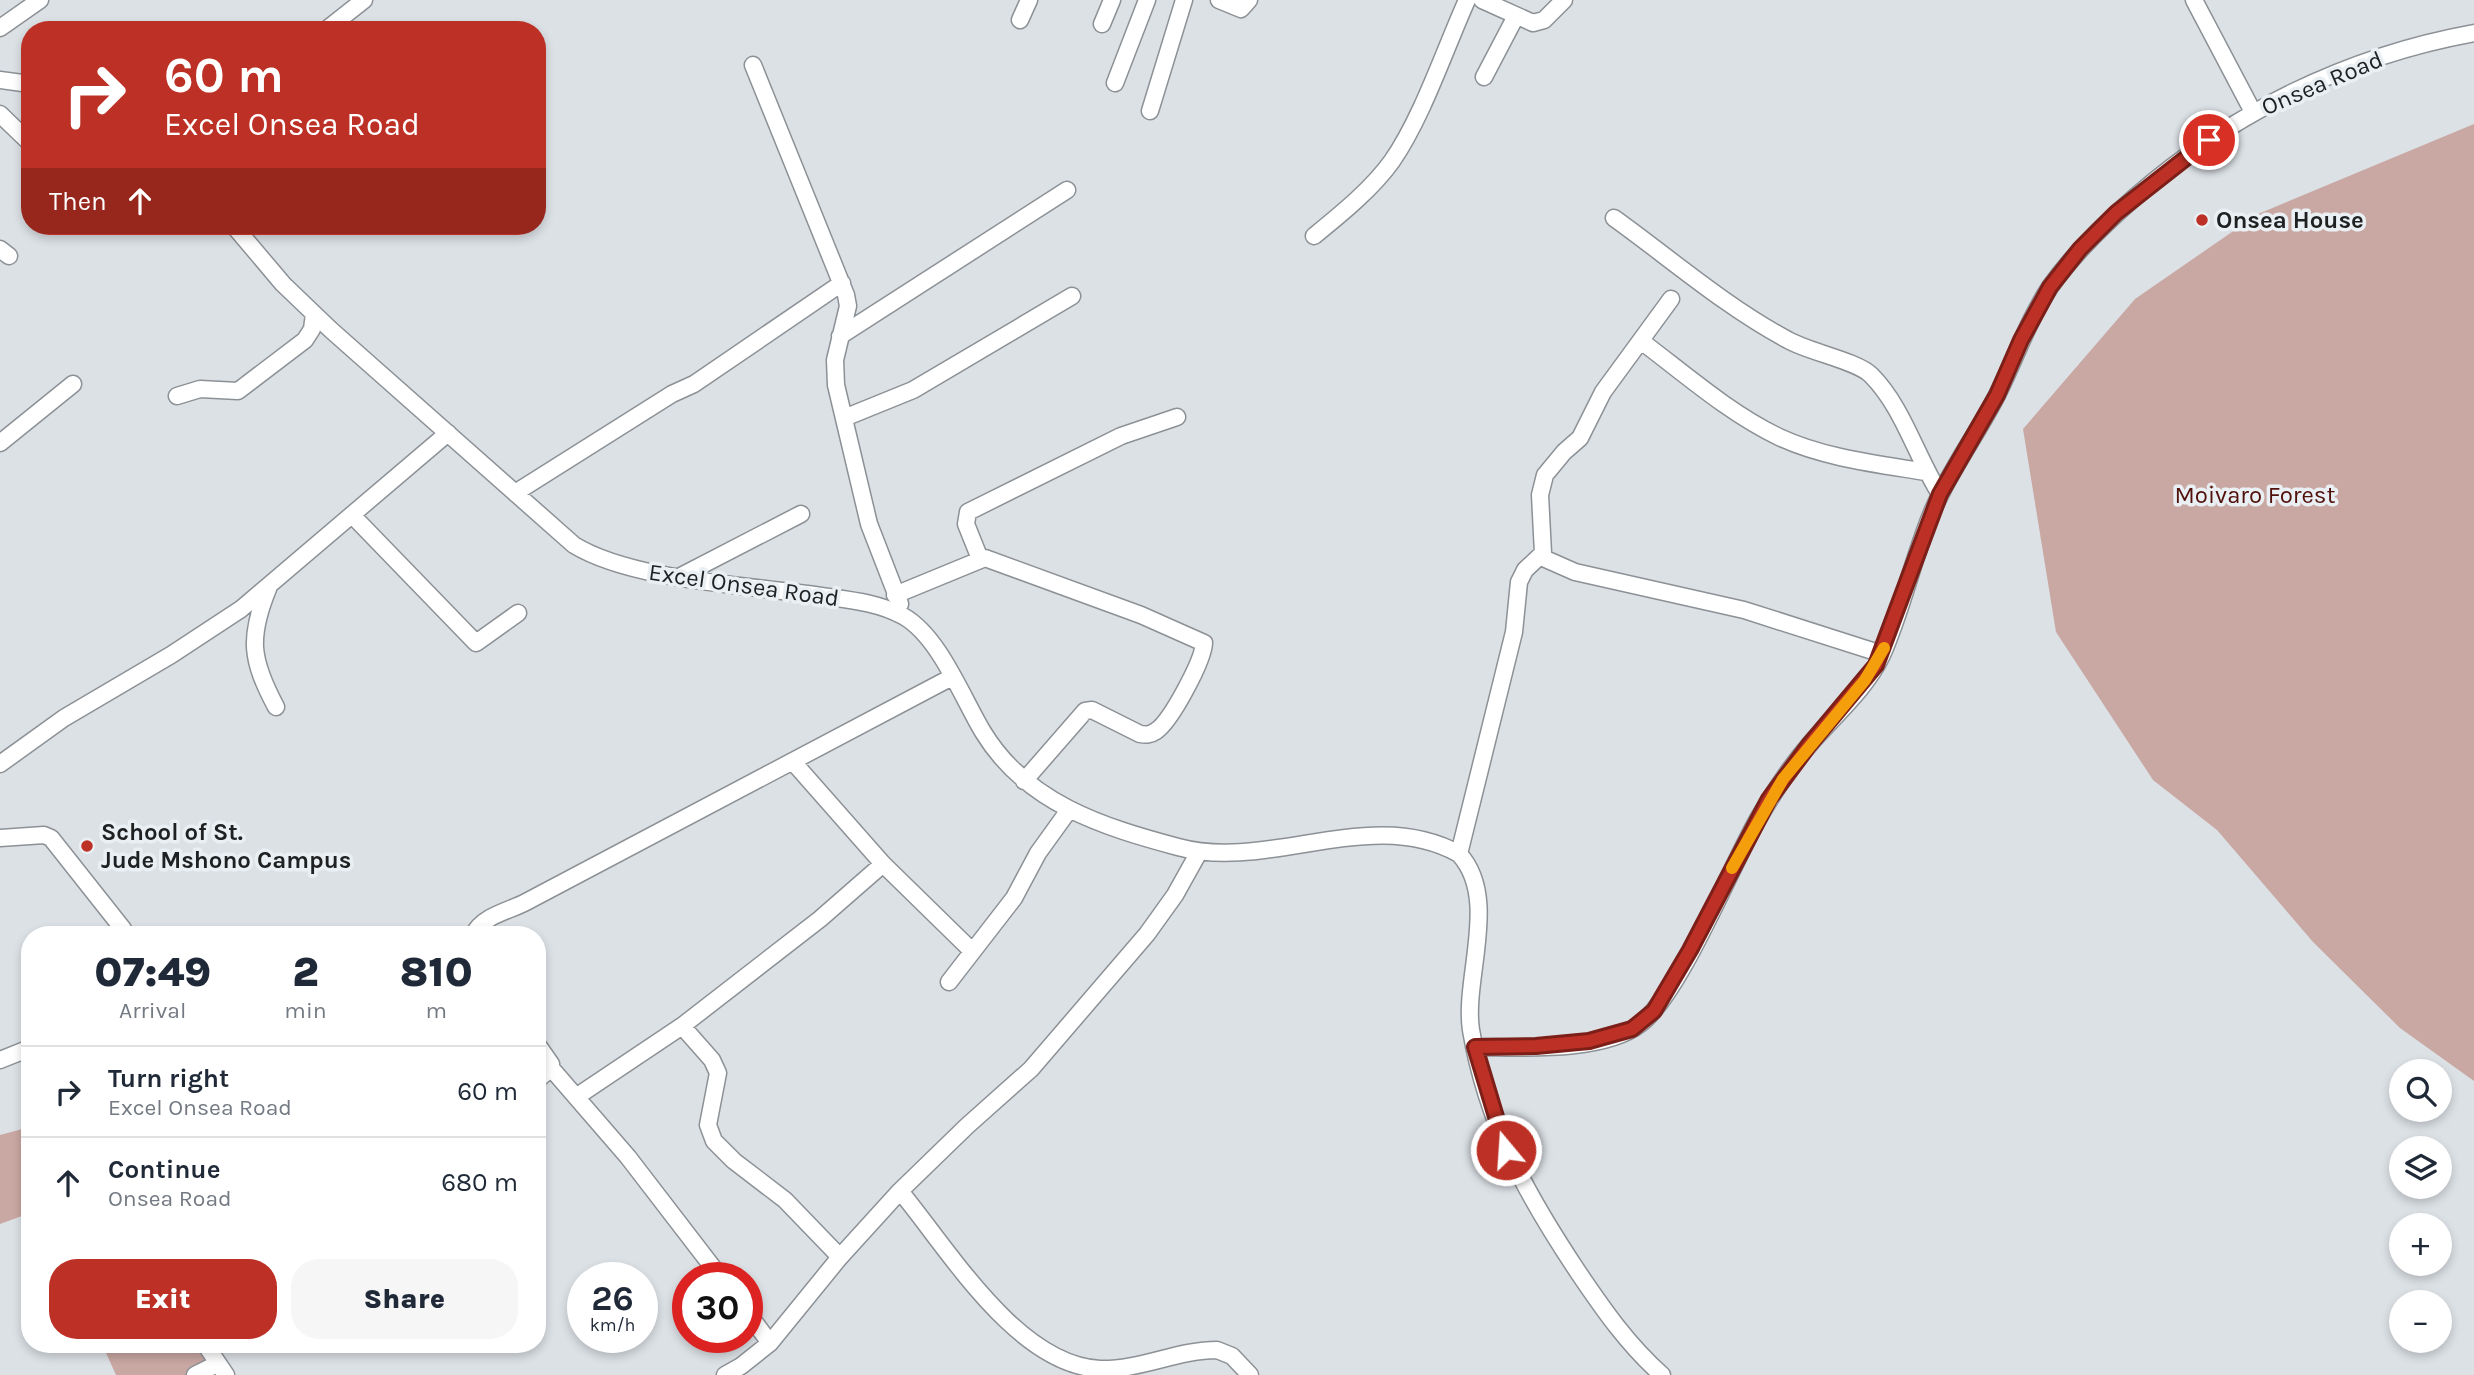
<!DOCTYPE html>
<meta charset="utf-8">
<style>
:root{--surface:#fff;--page:#f6f6f7;--text:#1f2937;--muted:#747a83;--line:#e0e1e3;--accent:#bd3025}
body{margin:0;font-family:Karla,sans-serif;background:var(--page);color:var(--text);height:100vh;display:flex;flex-direction:column;font-size:26px;white-space:nowrap}
*{box-sizing:border-box;margin:0}
p{font-size:23px;color:var(--muted)}
.icon{flex:none;width:38px;height:38px;fill:none;stroke:currentColor;stroke-width:2;stroke-linecap:round;stroke-linejoin:round}
.map{position:relative;flex:1;overflow:hidden}
.details{position:absolute;left:21px;top:926px;width:525px;height:427px;display:flex;flex-direction:column;background:var(--surface);border-radius:28px;box-shadow:0 4px 10px #0003}
.details>*{flex:none}
.guide{position:absolute;left:21px;top:21px;width:525px;height:214px;border-radius:28px;box-shadow:0 4px 10px #0003;background:#bd3025;color:#fff;overflow:hidden}
.buttons{position:absolute;left:2389px;top:1059px;display:grid;gap:14px}
.buttons a{display:grid;place-items:center;width:63px;height:63px;border-radius:50%;background:var(--surface);box-shadow:0 4px 10px #0003;font-size:35px}
.speed{position:absolute;left:567px;top:1262px;display:flex;gap:14px;font-size:35px;font-weight:700;text-align:center}
.speed>*{display:grid;place-content:center;width:91px;height:91px;border-radius:50%;background:var(--surface);box-shadow:0 4px 10px #0003;line-height:1}
.speed small{font-size:18px;font-weight:400}
.speed .limit{border:10px solid #d22;background:#fff;color:#111}
.pin{position:absolute;display:grid;place-items:center;width:60px;height:60px;color:#fff;margin:-30px;border:4px solid #fff;border-radius:50%;box-shadow:0 2px 7px #0007}
.me{position:absolute;width:77px;margin:-38px;rotate:342deg;stroke-linejoin:round;filter:drop-shadow(0 0 5px #0008)}
.turn{display:flex;align-items:center;gap:24px;height:147px;padding:0 28px;font-size:32px}
.turn .icon{width:91px;height:91px;stroke-width:2.5}
.turn b{display:block;font-size:49px;line-height:60px}
.then{display:flex;align-items:center;height:66px;padding:0 28px;background:#0003;gap:14px;font-size:26px}
.eta{display:flex;justify-content:space-evenly;align-items:center;height:119px;text-align:center}
.eta b{font-size:42px;font-weight:800;line-height:49px}
.action{display:flex;gap:14px;margin-top:auto;padding:14px 28px}
.action a{flex:1;height:80px;border-radius:28px;background:var(--accent);color:#fff;font-size:28px;font-weight:800;line-height:80px;text-align:center}
.action a+a{background:var(--page);color:var(--text)}
ul{padding:0;list-style:none}
li{display:flex;align-items:center;gap:21px;height:91px;padding:0 28px;border-top:2px solid var(--line)}
li div{flex:1}
li b{display:block;font-size:26px}
li em{font-style:normal}
.map>svg:first-child{display:block}
</style>
<div class="map">
<svg width="2474" height="1375" viewBox="0 0 2474 1375">
<rect width="100%" height="100%" fill="#dce1e6"/>
<path fill="#c9a7a2" d="M 2474,124 L 2474,1081 L 2400,1028 L 2313,942 L 2217,830 L 2153,780 L 2056,632 L 2023,429 L 2135,299 L 2258,214 Z
M 30,1127 L 30,1213 L 0,1224 L 0,1135 Z
M 102,1344 L 203,1344 L 211,1366 L 194,1375 L 116,1375 Z"/>
<g fill="none" stroke-linecap="round" stroke-linejoin="round">
<defs>
<path id="minor" d="M 1219,0 L 1241,9 L 1249,0
M 1482,0 L 1533,23 L 1544,20 L 1564,0
M 2194,0 L 2253,112
M 1020,20 L 1029,0
M 1102,24 L 1112,0
M 0,28 L 40,0
M 326,30 L 364,0
M 753,65 L 846,295 L 848,306 L 835,360 L 836,385 L 869,524 L 900,604
M 1484,77 L 1516,16
M 0,80 L 30,84
M 1115,83 L 1147,0
M 1150,111 L 1184,0
M 0,114 L 30,143
M 1614,218 C 1671,259 1726,307 1788,340 C 1809,352 1857,361 1871,375 C 1903,407 1916,456 1940,494
M 234,226 L 283,284 L 331,330 L 574,545 C 633,581 750,585 821,596 C 849,600 877,602 903,616 C 939,636 962,697 983,732 C 1026,803 1103,827 1178,847 C 1269,872 1372,805 1459,854 C 1500,898 1463,978 1471,1030 C 1487,1124 1526,1194 1578,1272 C 1603,1309 1628,1345 1662,1375
M 1314,236 C 1341,214 1372,189 1392,161 C 1422,118 1445,49 1467,0
M 0,249 L 9,256
M 840,336 L 1067,190
M 1641,341 C 1685,374 1729,413 1779,437 C 1824,458 1877,464 1926,472
M 177,396 L 200,389 L 238,391 L 305,340 L 312,329 L 314,314
M 844,418 L 913,390 L 1072,296
M 0,443 L 73,384
M 515,493 L 672,394 L 694,384 L 842,283
M 352,515 L 476,643 L 518,613
M 1541,557 L 1575,572 L 1744,610 L 1882,654
M 980,559 L 966,524 L 968,512 L 1121,436 L 1177,417
M 681,576 L 801,514
M 268,589 C 248,638 251,660 276,707
M 895,595 L 985,558 L 1141,615 L 1204,643 C 1203,661 1171,721 1156,731 C 1150,735 1146,735 1140,734 L 1092,710 L 1085,711 L 1024,781
M 794,763 L 883,864 L 972,951
M 0,764 L 64,718 L 171,655 L 241,609 L 448,433
M 0,838 L 44,835 L 51,838 L 123,929
M 1459,854 L 1514,632 L 1519,582 L 1525,570 L 1543,553 L 1540,495 L 1545,475 L 1564,452 L 1580,438 L 1603,392 L 1671,299
M 474,934 C 482,916 509,911 526,902 L 952,677
M 949,982 L 1014,898 L 1038,853 L 1069,810
M 682,1026 L 712,1060 L 718,1073 L 708,1125 L 714,1141 L 734,1161 L 785,1200 L 840,1257
M 537,1044 L 551,1064 L 548,1071 L 537,1080
M 1475,1047 C 1521,1047 1602,1053 1640,1024 C 1680,994 1730,868 1758,819 C 1773,793 1790,767 1810,744 C 1834,716 1866,689 1882,655 C 1903,608 1913,557 1933,510 C 1950,470 1976,436 1996,397 C 2015,360 2027,322 2050,287 C 2074,253 2103,225 2134,198 C 2231,113 2347,56 2474,33
M 0,1060 L 30,1048
M 551,1068 L 628,1157 L 721,1278
M 576,1097 L 682,1026 L 820,919 L 883,864
M 900,1191 C 949,1250 1017,1365 1100,1369 C 1140,1370 1178,1350 1217,1350 L 1232,1356 L 1250,1375
M 747,1312 L 770,1343
M 205,1344 L 226,1375
M 195,1375 L 217,1364
M 725,1375 L 741,1366 L 770,1343 L 840,1257 L 900,1191 L 967,1126 L 1031,1069 L 1147,934 L 1175,895 L 1199,852"/>
</defs>
<use href="#minor" stroke="#8c9196" stroke-width="19"/>
<use href="#minor" stroke="#fff" stroke-width="16"/>
</g>
<g fill="none" stroke-linecap="round" stroke-linejoin="round">
<defs>
<path id="route" d="M 1506,1150 L 1475,1047 L 1536,1046 L 1589,1041 L 1632,1029 L 1654,1011 L 1690,950 L 1769,799 L 1809,745 L 1876,665 L 1940,494 L 1997,395 L 2021,340 L 2050,287 L 2080,249 L 2116,213 L 2209,140"/>
</defs>
<use href="#route" stroke="#7b1f18" stroke-width="18"/>
<use href="#route" stroke="#bd3025" stroke-width="12"/>
<path stroke="#f59e0b" stroke-width="12" d="M 1732,868 L 1783,779 L 1865,680 L 1884,648"/>
</g>
<g fill="#bd3025" stroke="#e9eff3" stroke-width="2.5">
<circle cx="2202" cy="220" r="7"/>
<circle cx="87" cy="846" r="7"/>
</g>
<g text-anchor="middle" dominant-baseline="central" stroke-width="7" stroke-linejoin="round" paint-order="stroke">
<g font-size="24" fill="#1e2021" stroke="#e9eff3">
<text transform="translate(2322 83) rotate(-23)">Onsea Road</text>
<text transform="translate(744 585) rotate(8)">Excel Onsea Road</text>
</g>
<g font-size="24" font-weight="bold" fill="#1e2021" stroke="#e9eff3" text-anchor="start">
<text x="2216" y="220">Onsea House</text>
<text x="101" y="832">School of St.<tspan x="101" dy="28">Jude Mshono Campus</tspan></text>
</g>
<g font-size="24" fill="#51100a" stroke="#e9eff3">
<text x="2255" y="495">Moivaro Forest</text>
</g>
</g>
</svg>
<div class="buttons">
<a><svg class="icon" aria-label="search" viewBox="0 0 24 24"><circle cx="10" cy="10" r="6"/><path d="M15 15l6 6"/></svg></a>
<a><svg class="icon" aria-label="layers" viewBox="0 0 24 24"><path d="M12 4l9 5-9 5-9-5zM3 14l9 5 9-5"/></svg></a>
<a>+</a>
<a>−</a>
</div>
<div class="speed"><div>26<small>km/h</small></div><div class="limit">30</div></div>
<div class="pin" style="left:2209px;top:140px;background:#d93025"><svg class="icon" aria-label="arrive" viewBox="0 0 24 24"><path d="M6 21V4h12l-3 4 3 4H6"/></svg></div>
<svg class="me" style="left:1506px;top:1150px" viewBox="-20 -20 40 40"><circle r="17" fill="#bd3025" stroke="#fff" stroke-width="3"/><path d="M0-11L8 9 0 5-8 9z" fill="#fff"/></svg>
<div class="guide">
<div class="turn"><svg class="icon" aria-label="right" viewBox="0 0 24 24"><path d="M7 20v-9h11M14 6l5 5-5 5"/></svg><div><b>60 m</b>Excel Onsea Road</div></div>
<div class="then">Then<svg class="icon" aria-label="ahead" viewBox="0 0 24 24"><path d="M12 20V5M6 11l6-6 6 6"/></svg></div>
</div>
<section class="details">
<div class="eta">
<div><b>07:49</b><p>Arrival</p></div>
<div><b>2</b><p>min</p></div>
<div><b>810</b><p>m</p></div>
</div>
<ul>
<li><svg class="icon" aria-label="right" viewBox="0 0 24 24"><path d="M7 20v-9h11M14 6l5 5-5 5"/></svg><div><b>Turn right</b><p>Excel Onsea Road</p></div><em>60 m</em></li>
<li><svg class="icon" aria-label="ahead" viewBox="0 0 24 24"><path d="M12 20V5M6 11l6-6 6 6"/></svg><div><b>Continue</b><p>Onsea Road</p></div><em>680 m</em></li>
</ul>
<div class="action"><a>Exit</a><a>Share</a></div>
</section>
</div>
